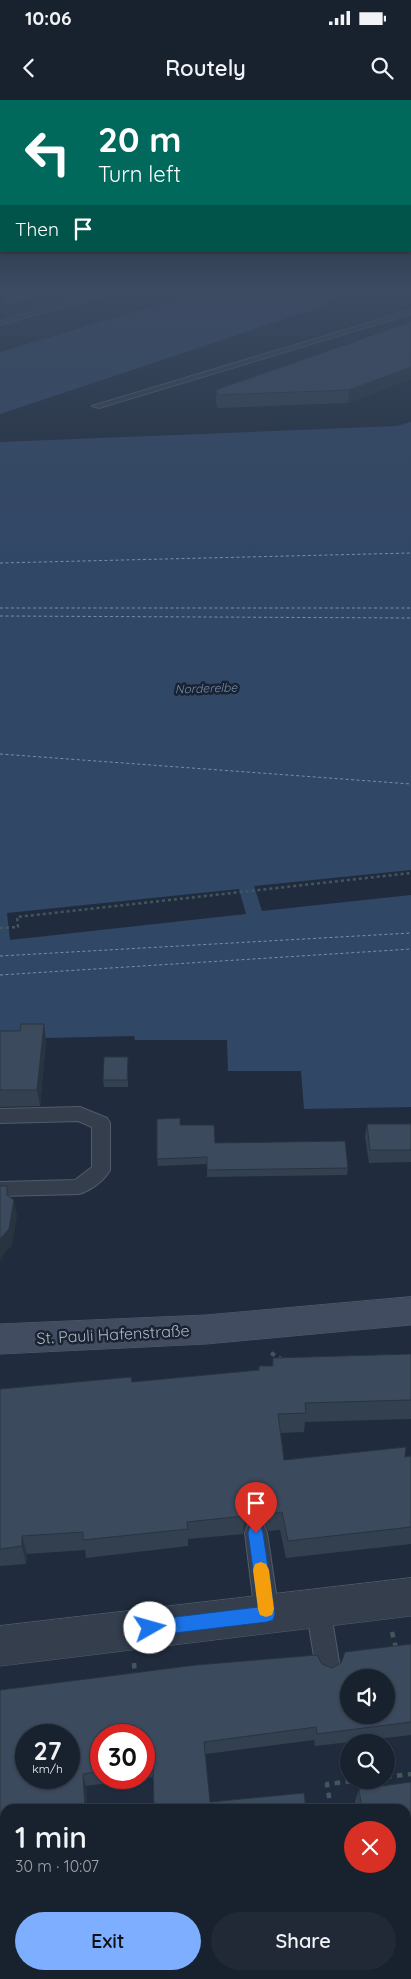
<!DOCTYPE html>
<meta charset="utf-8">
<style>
:root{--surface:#18212e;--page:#212936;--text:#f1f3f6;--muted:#9fa3aa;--line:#363e4a;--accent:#7daeff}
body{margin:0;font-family:Quicksand,sans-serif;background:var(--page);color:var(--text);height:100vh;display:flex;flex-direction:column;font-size:19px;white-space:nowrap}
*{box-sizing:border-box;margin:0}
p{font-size:16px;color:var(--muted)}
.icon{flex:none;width:28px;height:28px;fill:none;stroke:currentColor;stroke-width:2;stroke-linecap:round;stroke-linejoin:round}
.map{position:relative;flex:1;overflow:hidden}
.drawer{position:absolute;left:0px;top:1704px;width:411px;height:176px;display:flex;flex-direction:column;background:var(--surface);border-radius:15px 15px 0 0;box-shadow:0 1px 4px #0004,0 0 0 1px var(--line)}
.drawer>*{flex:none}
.hud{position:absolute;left:0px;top:0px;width:411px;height:152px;box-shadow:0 1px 4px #0004,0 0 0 1px var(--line);background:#00695c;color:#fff;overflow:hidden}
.tools{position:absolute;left:340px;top:1569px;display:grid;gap:10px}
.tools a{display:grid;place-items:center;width:55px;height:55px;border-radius:50%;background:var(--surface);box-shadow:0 1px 4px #0004,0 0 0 1px var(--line);font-size:25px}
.speed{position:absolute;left:15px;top:1624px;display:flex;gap:10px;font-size:25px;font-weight:700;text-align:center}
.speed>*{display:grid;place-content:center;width:65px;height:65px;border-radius:50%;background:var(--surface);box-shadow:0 1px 4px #0004,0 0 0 1px var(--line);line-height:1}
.speed small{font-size:12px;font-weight:400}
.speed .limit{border:8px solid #d22;background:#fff;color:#111}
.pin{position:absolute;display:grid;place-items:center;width:42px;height:42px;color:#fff;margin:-51px -21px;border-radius:50% 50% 50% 0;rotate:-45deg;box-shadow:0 0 5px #0007}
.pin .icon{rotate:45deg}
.me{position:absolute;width:55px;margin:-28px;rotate:83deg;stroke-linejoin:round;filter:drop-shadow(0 0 4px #0008)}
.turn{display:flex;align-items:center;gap:18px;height:105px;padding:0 15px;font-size:22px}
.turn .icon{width:65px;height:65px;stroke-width:2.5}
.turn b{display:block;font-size:35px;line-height:42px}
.then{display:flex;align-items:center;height:48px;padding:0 15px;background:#0003;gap:10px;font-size:19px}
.round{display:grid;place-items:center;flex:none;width:52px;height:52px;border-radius:26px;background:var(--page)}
.summary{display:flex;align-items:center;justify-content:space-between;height:85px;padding:0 15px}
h1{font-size:30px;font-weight:600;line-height:38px}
.cta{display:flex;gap:10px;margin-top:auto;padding:10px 15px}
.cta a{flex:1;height:58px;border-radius:30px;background:var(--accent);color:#111;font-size:20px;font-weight:600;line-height:58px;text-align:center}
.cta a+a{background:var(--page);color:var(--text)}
.status{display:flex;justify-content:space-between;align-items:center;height:35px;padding:0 25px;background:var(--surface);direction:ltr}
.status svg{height:14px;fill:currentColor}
header{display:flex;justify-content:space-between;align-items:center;height:65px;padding:0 15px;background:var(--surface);font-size:22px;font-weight:600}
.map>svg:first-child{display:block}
</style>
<div class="status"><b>10:06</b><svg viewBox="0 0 49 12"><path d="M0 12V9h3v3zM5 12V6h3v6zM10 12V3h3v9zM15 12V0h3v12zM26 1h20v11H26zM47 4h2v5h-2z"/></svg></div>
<header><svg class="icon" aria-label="back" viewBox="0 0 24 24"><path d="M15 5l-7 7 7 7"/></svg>Routely<svg class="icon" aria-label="search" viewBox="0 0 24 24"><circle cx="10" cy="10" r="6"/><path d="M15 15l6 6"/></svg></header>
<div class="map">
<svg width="411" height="1879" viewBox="0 0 411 1879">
<rect width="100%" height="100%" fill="#202c3d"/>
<path fill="#314766" d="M 208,190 L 344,190 L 318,208 L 0,314 L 0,252 Z
M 411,322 L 411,1007 L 304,1009 L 301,971 L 228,971 L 227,940 L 135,940 L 134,936 L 0,939 L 0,342 L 397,326 Z"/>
<path fill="#202c3d" d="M 411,770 L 411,795 L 262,811 L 254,786 Z
M 239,789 L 246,814 L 10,840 L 7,813 Z"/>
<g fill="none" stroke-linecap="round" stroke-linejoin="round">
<path stroke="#748eb3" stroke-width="1" stroke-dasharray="3 2.5" stroke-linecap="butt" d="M 0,463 L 411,453
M 0,508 L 411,508
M 0,516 L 411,518
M 0,654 L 411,684
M 0,856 L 411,833
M 0,875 L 411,849"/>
<defs>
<path id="service" d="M 112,190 L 123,190 L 0,225 L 0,221 Z
M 411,210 L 411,214 L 99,308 L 92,306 Z
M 80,1007 L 107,1018 L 110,1023 L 110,1070 C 105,1080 90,1091 79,1094 L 0,1096 L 0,1082 L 75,1080 L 92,1067 L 92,1027 L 78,1021 L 0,1023 L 0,1009 Z
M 256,1422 L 264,1425 L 267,1433 L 279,1514 L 275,1522 L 267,1526 L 259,1522 L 255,1514 L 245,1433 L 248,1425 Z
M 318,1496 L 326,1500 L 330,1508 L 340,1568 L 336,1576 L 328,1580 L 320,1576 L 316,1568 L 306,1508 L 310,1500 Z"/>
<path id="minor" d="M 411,1478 L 411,1516 L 0,1566 L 0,1526 Z"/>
<path id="secondary" d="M 411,1197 L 411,1225 L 206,1244 L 0,1254 L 0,1224 L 206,1215 Z"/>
</defs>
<use href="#service" stroke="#525b6a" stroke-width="2"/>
<use href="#minor" stroke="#525b6a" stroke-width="1"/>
<use href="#secondary" stroke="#525b6a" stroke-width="1"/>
<path stroke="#40575b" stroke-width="2.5" stroke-dasharray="3 3" stroke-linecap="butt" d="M 0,828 L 18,827 L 17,817 L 411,773"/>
<path stroke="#40575b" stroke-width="4" stroke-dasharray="4.5 4.5" stroke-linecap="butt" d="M 271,1253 L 283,1260"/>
<path stroke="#40575b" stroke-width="4.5" stroke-dasharray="5.5 5.5" stroke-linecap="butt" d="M 392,1532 L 396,1548
M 134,1563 L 135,1577
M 386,1677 L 411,1674
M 331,1709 L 327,1684 L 363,1680"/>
<use href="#service" fill="#343e4d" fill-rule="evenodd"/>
<use href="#minor" fill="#343e4d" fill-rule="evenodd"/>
<use href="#secondary" fill="#414c60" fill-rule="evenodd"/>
</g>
<path fill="#334050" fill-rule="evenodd" d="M 411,222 L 411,279 L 348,303 L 217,308 L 216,303 L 216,290 Z
M 44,924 L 46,941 L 40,1006 L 0,1007 L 0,931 L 20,931 Z
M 128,957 L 128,987 L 104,987 L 103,980 Z
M 367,1024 L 411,1024 L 411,1062 L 369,1063 L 365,1037 Z
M 180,1025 L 215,1043 L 348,1068 L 347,1075 L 207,1077 L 207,1064 L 158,1066 L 157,1059 Z
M 411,1254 L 411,1319 L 305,1322 L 304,1332 L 281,1333 L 284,1360 L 411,1356 L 411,1444 L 286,1458 L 280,1430 L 268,1431 L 265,1423 L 255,1420 L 246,1424 L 243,1434 L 188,1439 L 188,1446 L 86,1458 L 85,1450 L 27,1454 L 26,1464 L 0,1466 L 0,1289 L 132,1282 L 259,1270 L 272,1266 L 273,1258 Z
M 411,1544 L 411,1635 L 315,1646 L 314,1640 L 206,1654 L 154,1709 L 153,1677 L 86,1686 L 87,1709 L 5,1709 L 5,1875 L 92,1875 L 92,1879 L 0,1879 L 0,1590 L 322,1564 L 332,1568 ZM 101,1635 L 144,1635 L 144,1678 L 101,1678 Z
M 411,1682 L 411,1879 L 306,1879 L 305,1875 L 406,1875 L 406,1709 L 356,1709 L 355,1701 L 359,1689 Z"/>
<path fill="#293441" d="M 65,190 L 108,190 L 5,218 L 4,206 Z
M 411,267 L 411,279 L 348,303 L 349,290 Z
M 44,924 L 46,941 L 40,1006 L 37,990 Z
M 14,1100 L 17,1116 L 12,1145 L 4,1154 L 0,1161 L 0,1139 Z
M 256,1402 L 255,1420 L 246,1424 L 243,1434 L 244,1416 L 247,1406 Z
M 22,1436 L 27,1454 L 26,1464 L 22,1446 Z
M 83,1674 L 86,1686 L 87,1709 L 85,1709 Z
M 90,1875 L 92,1875 L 92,1879 L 90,1879 Z"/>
<path fill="#3b4a5d" stroke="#293441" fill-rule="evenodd" d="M 8,190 L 65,190 L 4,206 Z
M 411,222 L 411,267 L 349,290 L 217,295 L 216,290 Z
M 21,924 L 44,924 L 37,990 L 0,990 L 0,931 L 20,931 Z
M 104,957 L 128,957 L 127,980 L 103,980 Z
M 180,1018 L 180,1025 L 214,1025 L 215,1043 L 345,1041 L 348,1068 L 207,1070 L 207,1057 L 157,1059 L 157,1019 Z
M 367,1024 L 411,1024 L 411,1050 L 370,1050 Z
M 0,1086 L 7,1086 L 7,1095 L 14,1100 L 9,1129 L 0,1139 Z
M 411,1254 L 411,1300 L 305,1303 L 306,1313 L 278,1314 L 284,1360 L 406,1347 L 405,1357 L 411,1356 L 411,1427 L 288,1441 L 282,1412 L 270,1414 L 266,1405 L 256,1402 L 247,1406 L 244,1416 L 187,1422 L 188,1429 L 83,1440 L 83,1432 L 22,1436 L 22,1446 L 0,1449 L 0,1289 L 131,1277 L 132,1282 L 259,1270 L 259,1266 L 273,1266 L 273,1258 Z
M 411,1544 L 411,1622 L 317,1634 L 316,1627 L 204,1642 L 210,1702 L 304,1693 L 306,1709 L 154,1709 L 153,1665 L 144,1666 L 144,1635 L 101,1635 L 101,1671 L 83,1674 L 85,1709 L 5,1709 L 5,1875 L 90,1875 L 90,1879 L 0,1879 L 0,1590 L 196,1565 L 317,1555 L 322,1564 L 332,1568 L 341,1563 L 345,1552 ZM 349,1578 L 386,1578 L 386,1615 L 349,1615 ZM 26,1635 L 69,1635 L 69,1678 L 26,1678 Z
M 411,1682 L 411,1879 L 309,1879 L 309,1875 L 406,1875 L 406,1709 L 362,1709 L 359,1689 Z"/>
<linearGradient id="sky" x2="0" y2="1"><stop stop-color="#121822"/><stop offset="0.42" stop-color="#3c4b62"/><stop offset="1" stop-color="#3c4b62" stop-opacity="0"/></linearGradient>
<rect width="411" height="453" fill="url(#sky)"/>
<path fill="#1a73e8" stroke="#114b97" d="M 256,1425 L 261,1427 L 263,1433 L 275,1514 L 273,1520 L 267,1522 L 150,1536 L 145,1534 L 142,1528 L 145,1522 L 150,1520 L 258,1507 L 248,1433 L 250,1427 Z"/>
<path fill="#f59e0b" d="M 261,1462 L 266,1464 L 269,1470 L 274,1509 L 272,1515 L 266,1517 L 260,1515 L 258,1509 L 253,1470 L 255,1464 Z"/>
<g text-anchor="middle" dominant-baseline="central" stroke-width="5" stroke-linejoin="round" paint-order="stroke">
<g font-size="12" font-style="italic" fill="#748eb3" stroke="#192331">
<text transform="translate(206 588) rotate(-2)">Norderelbe</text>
</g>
<g font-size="16" fill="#afb8c9" stroke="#192331">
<text transform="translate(113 1234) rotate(-3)">St. Pauli Hafenstraße</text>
</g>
</g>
</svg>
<div class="tools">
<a><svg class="icon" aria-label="sound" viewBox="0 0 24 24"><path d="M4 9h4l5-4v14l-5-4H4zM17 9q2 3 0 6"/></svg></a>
<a><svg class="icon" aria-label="search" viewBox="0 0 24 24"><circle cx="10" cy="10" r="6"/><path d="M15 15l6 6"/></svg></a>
</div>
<div class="speed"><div>27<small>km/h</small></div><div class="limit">30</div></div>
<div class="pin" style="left:256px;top:1433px;background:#d93025"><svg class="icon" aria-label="arrive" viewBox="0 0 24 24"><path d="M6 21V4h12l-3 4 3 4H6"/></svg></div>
<svg class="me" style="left:150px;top:1528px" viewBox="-20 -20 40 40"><circle r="19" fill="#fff"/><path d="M0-13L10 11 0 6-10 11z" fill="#1a73e8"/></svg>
<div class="hud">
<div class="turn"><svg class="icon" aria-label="left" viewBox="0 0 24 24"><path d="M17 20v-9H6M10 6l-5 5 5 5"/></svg><div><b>20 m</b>Turn left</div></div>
<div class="then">Then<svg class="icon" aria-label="arrive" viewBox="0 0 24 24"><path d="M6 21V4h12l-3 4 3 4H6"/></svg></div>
</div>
<section class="drawer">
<div class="summary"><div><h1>1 min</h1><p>30 m · 10:07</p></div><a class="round" style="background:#d93025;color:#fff"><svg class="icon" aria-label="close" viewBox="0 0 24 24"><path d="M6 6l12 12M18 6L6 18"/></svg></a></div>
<div class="cta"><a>Exit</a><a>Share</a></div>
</section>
</div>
